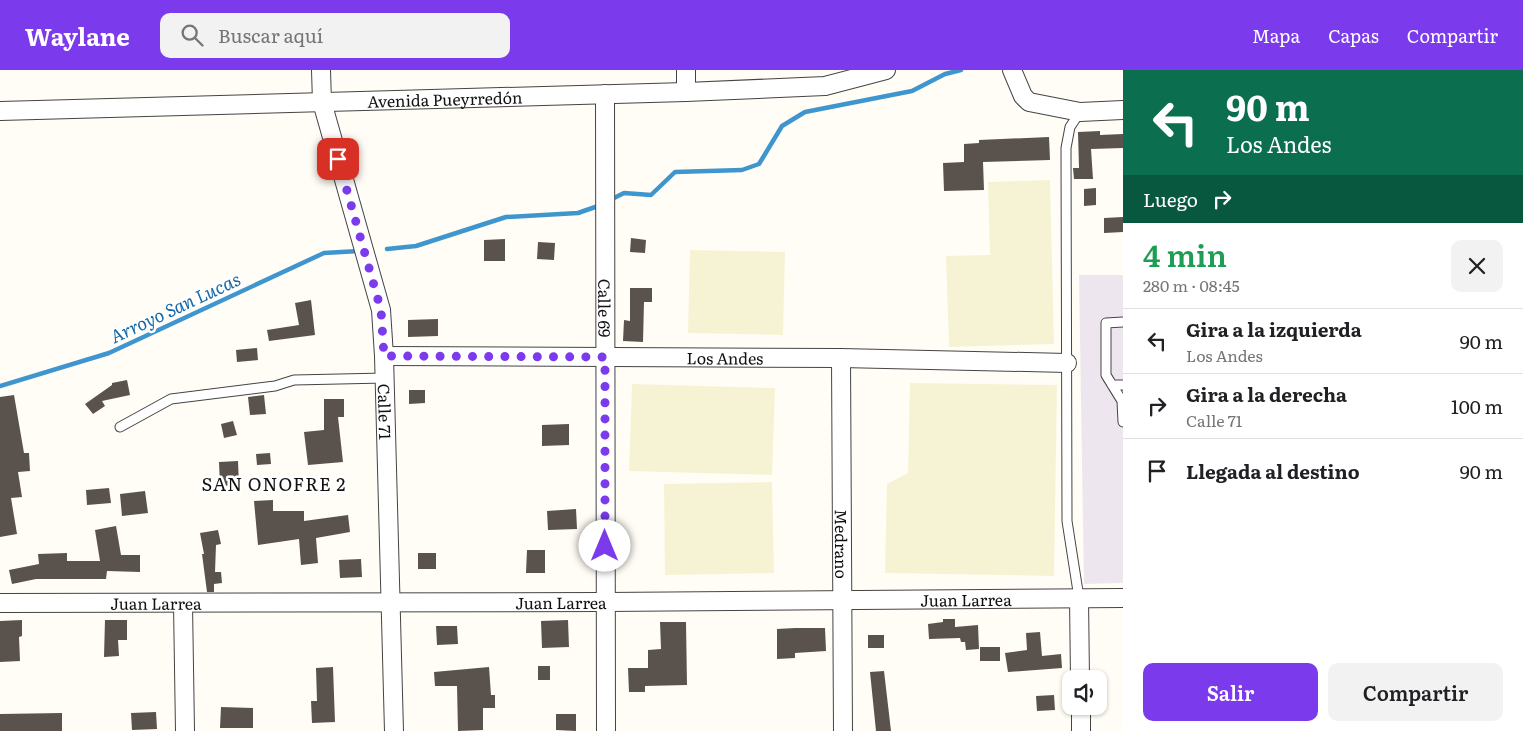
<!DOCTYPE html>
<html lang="es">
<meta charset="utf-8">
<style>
:root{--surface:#fff;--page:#f2f2f2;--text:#202124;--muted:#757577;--line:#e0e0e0;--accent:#7c3aed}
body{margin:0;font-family:Literata,serif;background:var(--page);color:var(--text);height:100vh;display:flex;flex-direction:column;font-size:19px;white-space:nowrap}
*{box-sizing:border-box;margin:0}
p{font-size:16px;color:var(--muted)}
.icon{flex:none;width:28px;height:28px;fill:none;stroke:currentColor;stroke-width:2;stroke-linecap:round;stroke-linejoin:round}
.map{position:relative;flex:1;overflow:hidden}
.details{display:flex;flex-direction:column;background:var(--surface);width:400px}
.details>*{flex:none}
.hud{background:#0b6e4f;color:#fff;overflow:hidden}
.fabs{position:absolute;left:1062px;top:600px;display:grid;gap:10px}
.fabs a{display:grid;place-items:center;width:45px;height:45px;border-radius:10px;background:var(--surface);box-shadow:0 1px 4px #0004;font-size:25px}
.pin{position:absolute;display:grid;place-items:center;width:42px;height:42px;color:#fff;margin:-21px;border-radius:10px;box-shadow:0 2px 8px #0006}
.me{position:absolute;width:55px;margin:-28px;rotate:0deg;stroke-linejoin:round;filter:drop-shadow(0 0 4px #0008)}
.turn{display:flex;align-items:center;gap:18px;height:105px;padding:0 20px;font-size:22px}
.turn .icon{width:65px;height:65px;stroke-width:2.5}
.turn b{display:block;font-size:35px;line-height:42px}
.then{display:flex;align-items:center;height:48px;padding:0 20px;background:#0003;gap:10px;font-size:19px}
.round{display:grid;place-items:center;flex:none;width:52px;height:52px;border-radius:10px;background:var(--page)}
.overview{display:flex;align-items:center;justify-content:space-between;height:85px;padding:0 20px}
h1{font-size:30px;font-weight:600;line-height:38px;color:#1e9e55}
.cta{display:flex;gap:10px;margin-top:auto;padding:10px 20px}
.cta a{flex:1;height:58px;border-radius:10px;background:var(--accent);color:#fff;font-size:20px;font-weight:600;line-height:58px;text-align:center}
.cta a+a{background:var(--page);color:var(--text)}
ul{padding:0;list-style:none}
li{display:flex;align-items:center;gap:15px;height:65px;padding:0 20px;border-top:1px solid var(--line)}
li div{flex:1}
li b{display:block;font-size:19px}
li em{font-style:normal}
header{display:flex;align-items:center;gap:30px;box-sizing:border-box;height:70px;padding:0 25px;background:var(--accent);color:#fff}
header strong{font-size:24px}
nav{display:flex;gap:28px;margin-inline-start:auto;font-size:18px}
.search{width:350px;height:45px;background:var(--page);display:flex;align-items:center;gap:12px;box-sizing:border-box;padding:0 18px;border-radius:10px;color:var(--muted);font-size:19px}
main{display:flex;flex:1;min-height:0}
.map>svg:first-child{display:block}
</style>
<header>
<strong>Waylane</strong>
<div class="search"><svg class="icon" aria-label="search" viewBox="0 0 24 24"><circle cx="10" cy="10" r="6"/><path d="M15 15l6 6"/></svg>Buscar aquí</div>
<nav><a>Mapa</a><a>Capas</a><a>Compartir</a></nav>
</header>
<main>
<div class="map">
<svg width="1123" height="661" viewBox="0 0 1123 661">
<rect width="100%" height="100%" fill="#fffdf5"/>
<path fill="#eee6ef" d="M 1079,205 L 1123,205 L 1123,513 L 1084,514 Z"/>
<path fill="#f6f3d4" d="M 1050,110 L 1054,274 L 949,277 L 946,186 L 990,185 L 988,112 Z
M 690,180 L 785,182 L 783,265 L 688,263 Z
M 910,313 L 1057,315 L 1054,506 L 885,503 L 887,414 L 908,403 Z
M 632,314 L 775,318 L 772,405 L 629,401 Z
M 772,412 L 774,503 L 665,505 L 664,414 Z"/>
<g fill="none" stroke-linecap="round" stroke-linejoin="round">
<path stroke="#3f96cf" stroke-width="4.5" d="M 610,130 L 624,123 L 651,125 L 675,102 L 742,100 L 759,94 L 782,56 L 805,42 L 912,21 L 945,4 L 961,0
M 387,179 L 416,176 L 506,147 L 578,143 L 601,135
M 0,316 L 109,283 L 324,183 L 359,181"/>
</g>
<path fill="#5a524d" d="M 1100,61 L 1100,65 L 1123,64 L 1123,78 L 1091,79 L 1093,109 L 1074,109 L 1073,98 L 1079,98 L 1078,62 Z
M 1049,67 L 1050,90 L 983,92 L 984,120 L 944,121 L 943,93 L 964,92 L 964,74 L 979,73 L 979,70 Z
M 1096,118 L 1096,135 L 1084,136 L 1084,119 Z
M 1123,147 L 1123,162 L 1104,163 L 1104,148 Z
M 631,168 L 646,170 L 645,183 L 630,182 Z
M 505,169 L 505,191 L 484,191 L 484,170 Z
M 538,172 L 555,173 L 554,190 L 537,189 Z
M 630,218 L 652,218 L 652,232 L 644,232 L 643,272 L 623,271 L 624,250 L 630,251 Z
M 311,230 L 315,265 L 269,271 L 267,260 L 299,255 L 295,233 Z
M 438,249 L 438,266 L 408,267 L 408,250 Z
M 257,278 L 258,290 L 237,292 L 236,280 Z
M 127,310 L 130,325 L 102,331 L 105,336 L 93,344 L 85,334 L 112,315 L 112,313 Z
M 409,320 L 425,320 L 425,333 L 409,334 Z
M 14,325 L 24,383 L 29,383 L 30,401 L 18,402 L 22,427 L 11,428 L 17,464 L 0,467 L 0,327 Z
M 264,325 L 266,344 L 250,345 L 248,327 Z
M 324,329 L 344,329 L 344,347 L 338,347 L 343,392 L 308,395 L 304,362 L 324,360 Z
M 233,351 L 237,365 L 224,368 L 221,354 Z
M 569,354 L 569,375 L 542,376 L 542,355 Z
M 270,383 L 271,394 L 257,395 L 256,384 Z
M 238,391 L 239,415 L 220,416 L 219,392 Z
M 109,418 L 111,433 L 87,435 L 86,420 Z
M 145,421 L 148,443 L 122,446 L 120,424 Z
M 273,430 L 273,441 L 304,441 L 304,451 L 348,445 L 350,462 L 316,468 L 318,493 L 301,495 L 299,469 L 258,475 L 254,431 Z
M 576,439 L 577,459 L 548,460 L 547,441 Z
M 116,456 L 121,485 L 140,485 L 140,502 L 107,501 L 106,509 L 36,509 L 12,514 L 9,500 L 39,494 L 38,484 L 67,483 L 67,491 L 100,491 L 95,460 Z
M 218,460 L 221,474 L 216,475 L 215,502 L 221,502 L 222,513 L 214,514 L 214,522 L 207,522 L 202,484 L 204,484 L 200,463 Z
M 527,480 L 545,480 L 545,503 L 526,503 Z
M 418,483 L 436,483 L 436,499 L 418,499 Z
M 361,489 L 362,507 L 340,508 L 339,490 Z
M 943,549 L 955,549 L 955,557 L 978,555 L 979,579 L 966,580 L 965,572 L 961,572 L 960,568 L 929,569 L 928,554 L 943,552 Z
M 22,550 L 22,566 L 19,567 L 20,591 L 0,592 L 0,551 Z
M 105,550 L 127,550 L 127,570 L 118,570 L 119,586 L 104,587 Z
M 568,550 L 569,577 L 542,578 L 541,551 Z
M 660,552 L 686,552 L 687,615 L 645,616 L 645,622 L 629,622 L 628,598 L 648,598 L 648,580 L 661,579 Z
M 436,556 L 457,556 L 458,574 L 437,575 Z
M 795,558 L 825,558 L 826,581 L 795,583 L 795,588 L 777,589 L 777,559 Z
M 1040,562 L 1042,586 L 1061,584 L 1062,598 L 1008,602 L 1005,583 L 1027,580 L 1026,563 Z
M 868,565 L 884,565 L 884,578 L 868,578 Z
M 980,577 L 1000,577 L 1000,591 L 980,591 Z
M 538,596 L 550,596 L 550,610 L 538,610 Z
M 333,597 L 335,652 L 312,653 L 311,631 L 317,631 L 316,598 Z
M 489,597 L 491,625 L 495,625 L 495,638 L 483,638 L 483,660 L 458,661 L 457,616 L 435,616 L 434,602 Z
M 884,601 L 891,661 L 876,661 L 870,602 Z
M 1054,625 L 1055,640 L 1037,641 L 1036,626 Z
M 221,637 L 253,638 L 253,658 L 220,658 Z
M 156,642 L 157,659 L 132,660 L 131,643 Z
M 62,643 L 62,661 L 0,661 L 0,644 Z
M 556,644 L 576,644 L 576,661 L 556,660 Z"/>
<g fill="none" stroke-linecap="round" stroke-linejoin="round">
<defs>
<path id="lane" d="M 1123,252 L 1106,253 L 1106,305 L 1122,331 L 1123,352
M 1112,315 L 1123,315
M 120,357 L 171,329 L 275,316 L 294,310 L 385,308
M 1079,528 L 1067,451 L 1066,78 L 1070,57 L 1080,42"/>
<g id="street">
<path id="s1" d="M 321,0 L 322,32 L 381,240 L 384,286 L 394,661"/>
<path d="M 686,0 L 686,22"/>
<path d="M 1012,0 L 1023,26 L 1029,32 L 1080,42 L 1123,40"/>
<path id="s2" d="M 605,24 L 606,661"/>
<path id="s3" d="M 0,41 L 686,22 L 825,16 L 886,0"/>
<path id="s4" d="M 384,286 L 841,288 L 1067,293"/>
<path id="s5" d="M 841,288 L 843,661"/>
<path d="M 1079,528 L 1080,609"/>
<path id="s6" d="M 0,533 L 605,532 L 1123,528"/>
<path d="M 183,534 L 185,661"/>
<path d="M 1081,636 L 1081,661"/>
</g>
</defs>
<use href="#lane" stroke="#444" stroke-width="11"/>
<use href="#street" stroke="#444" stroke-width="20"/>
<use href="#lane" stroke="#fff" stroke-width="9"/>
<use href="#street" stroke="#fff" stroke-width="18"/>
</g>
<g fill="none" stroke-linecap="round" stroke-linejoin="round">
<path stroke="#7c3aed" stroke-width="9" stroke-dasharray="0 16.2" d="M 338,89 L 381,240 L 384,286 L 605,287 L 605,476"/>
</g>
<g text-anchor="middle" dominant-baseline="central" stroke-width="5" stroke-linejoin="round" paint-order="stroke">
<g font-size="16" fill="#111" stroke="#fff">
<text stroke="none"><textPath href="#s3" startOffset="445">Avenida Pueyrredón</textPath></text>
<text stroke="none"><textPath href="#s2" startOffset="214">Calle 69</textPath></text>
<text stroke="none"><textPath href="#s4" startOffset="341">Los Andes</textPath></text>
<text stroke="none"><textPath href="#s1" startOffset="350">Calle 71</textPath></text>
<text stroke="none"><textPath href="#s5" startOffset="186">Medrano</textPath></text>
<text stroke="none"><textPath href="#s6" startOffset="966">Juan Larrea</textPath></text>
<text stroke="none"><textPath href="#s6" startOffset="561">Juan Larrea</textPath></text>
<text stroke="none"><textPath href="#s6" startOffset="156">Juan Larrea</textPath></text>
</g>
<g font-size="18" font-style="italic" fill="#1768a6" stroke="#fff">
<text transform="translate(175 237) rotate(-25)">Arroyo San Lucas</text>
</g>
<g font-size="18" letter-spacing="1" fill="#111" stroke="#fff">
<text x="274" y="413">SAN ONOFRE 2</text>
</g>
</g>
</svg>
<div class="fabs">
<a><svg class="icon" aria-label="sound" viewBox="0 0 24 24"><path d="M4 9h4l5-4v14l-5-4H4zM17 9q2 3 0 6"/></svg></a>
</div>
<div class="pin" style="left:338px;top:89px;background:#d93025"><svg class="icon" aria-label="arrive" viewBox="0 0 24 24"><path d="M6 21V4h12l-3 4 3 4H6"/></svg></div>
<svg class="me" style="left:605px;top:476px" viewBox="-20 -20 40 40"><circle r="19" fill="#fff"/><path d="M0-13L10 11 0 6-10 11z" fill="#7c3aed"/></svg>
</div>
<section class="details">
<div class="hud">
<div class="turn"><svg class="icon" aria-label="left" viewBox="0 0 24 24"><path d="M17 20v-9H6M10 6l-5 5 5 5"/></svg><div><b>90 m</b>Los Andes</div></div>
<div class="then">Luego<svg class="icon" aria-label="right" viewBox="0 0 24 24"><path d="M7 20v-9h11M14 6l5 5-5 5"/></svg></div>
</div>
<div class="overview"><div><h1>4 min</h1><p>280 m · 08:45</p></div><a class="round"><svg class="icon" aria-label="close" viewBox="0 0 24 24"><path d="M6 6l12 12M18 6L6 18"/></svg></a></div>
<ul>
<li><svg class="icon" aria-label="left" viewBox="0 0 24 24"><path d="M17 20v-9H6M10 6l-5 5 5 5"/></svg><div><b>Gira a la izquierda</b><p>Los Andes</p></div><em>90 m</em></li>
<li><svg class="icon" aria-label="right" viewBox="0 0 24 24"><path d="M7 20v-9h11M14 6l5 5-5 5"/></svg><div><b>Gira a la derecha</b><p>Calle 71</p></div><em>100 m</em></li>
<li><svg class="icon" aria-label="arrive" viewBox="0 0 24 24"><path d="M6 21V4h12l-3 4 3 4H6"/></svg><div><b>Llegada al destino</b></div><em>90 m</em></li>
</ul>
<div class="cta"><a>Salir</a><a>Compartir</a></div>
</section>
</main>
